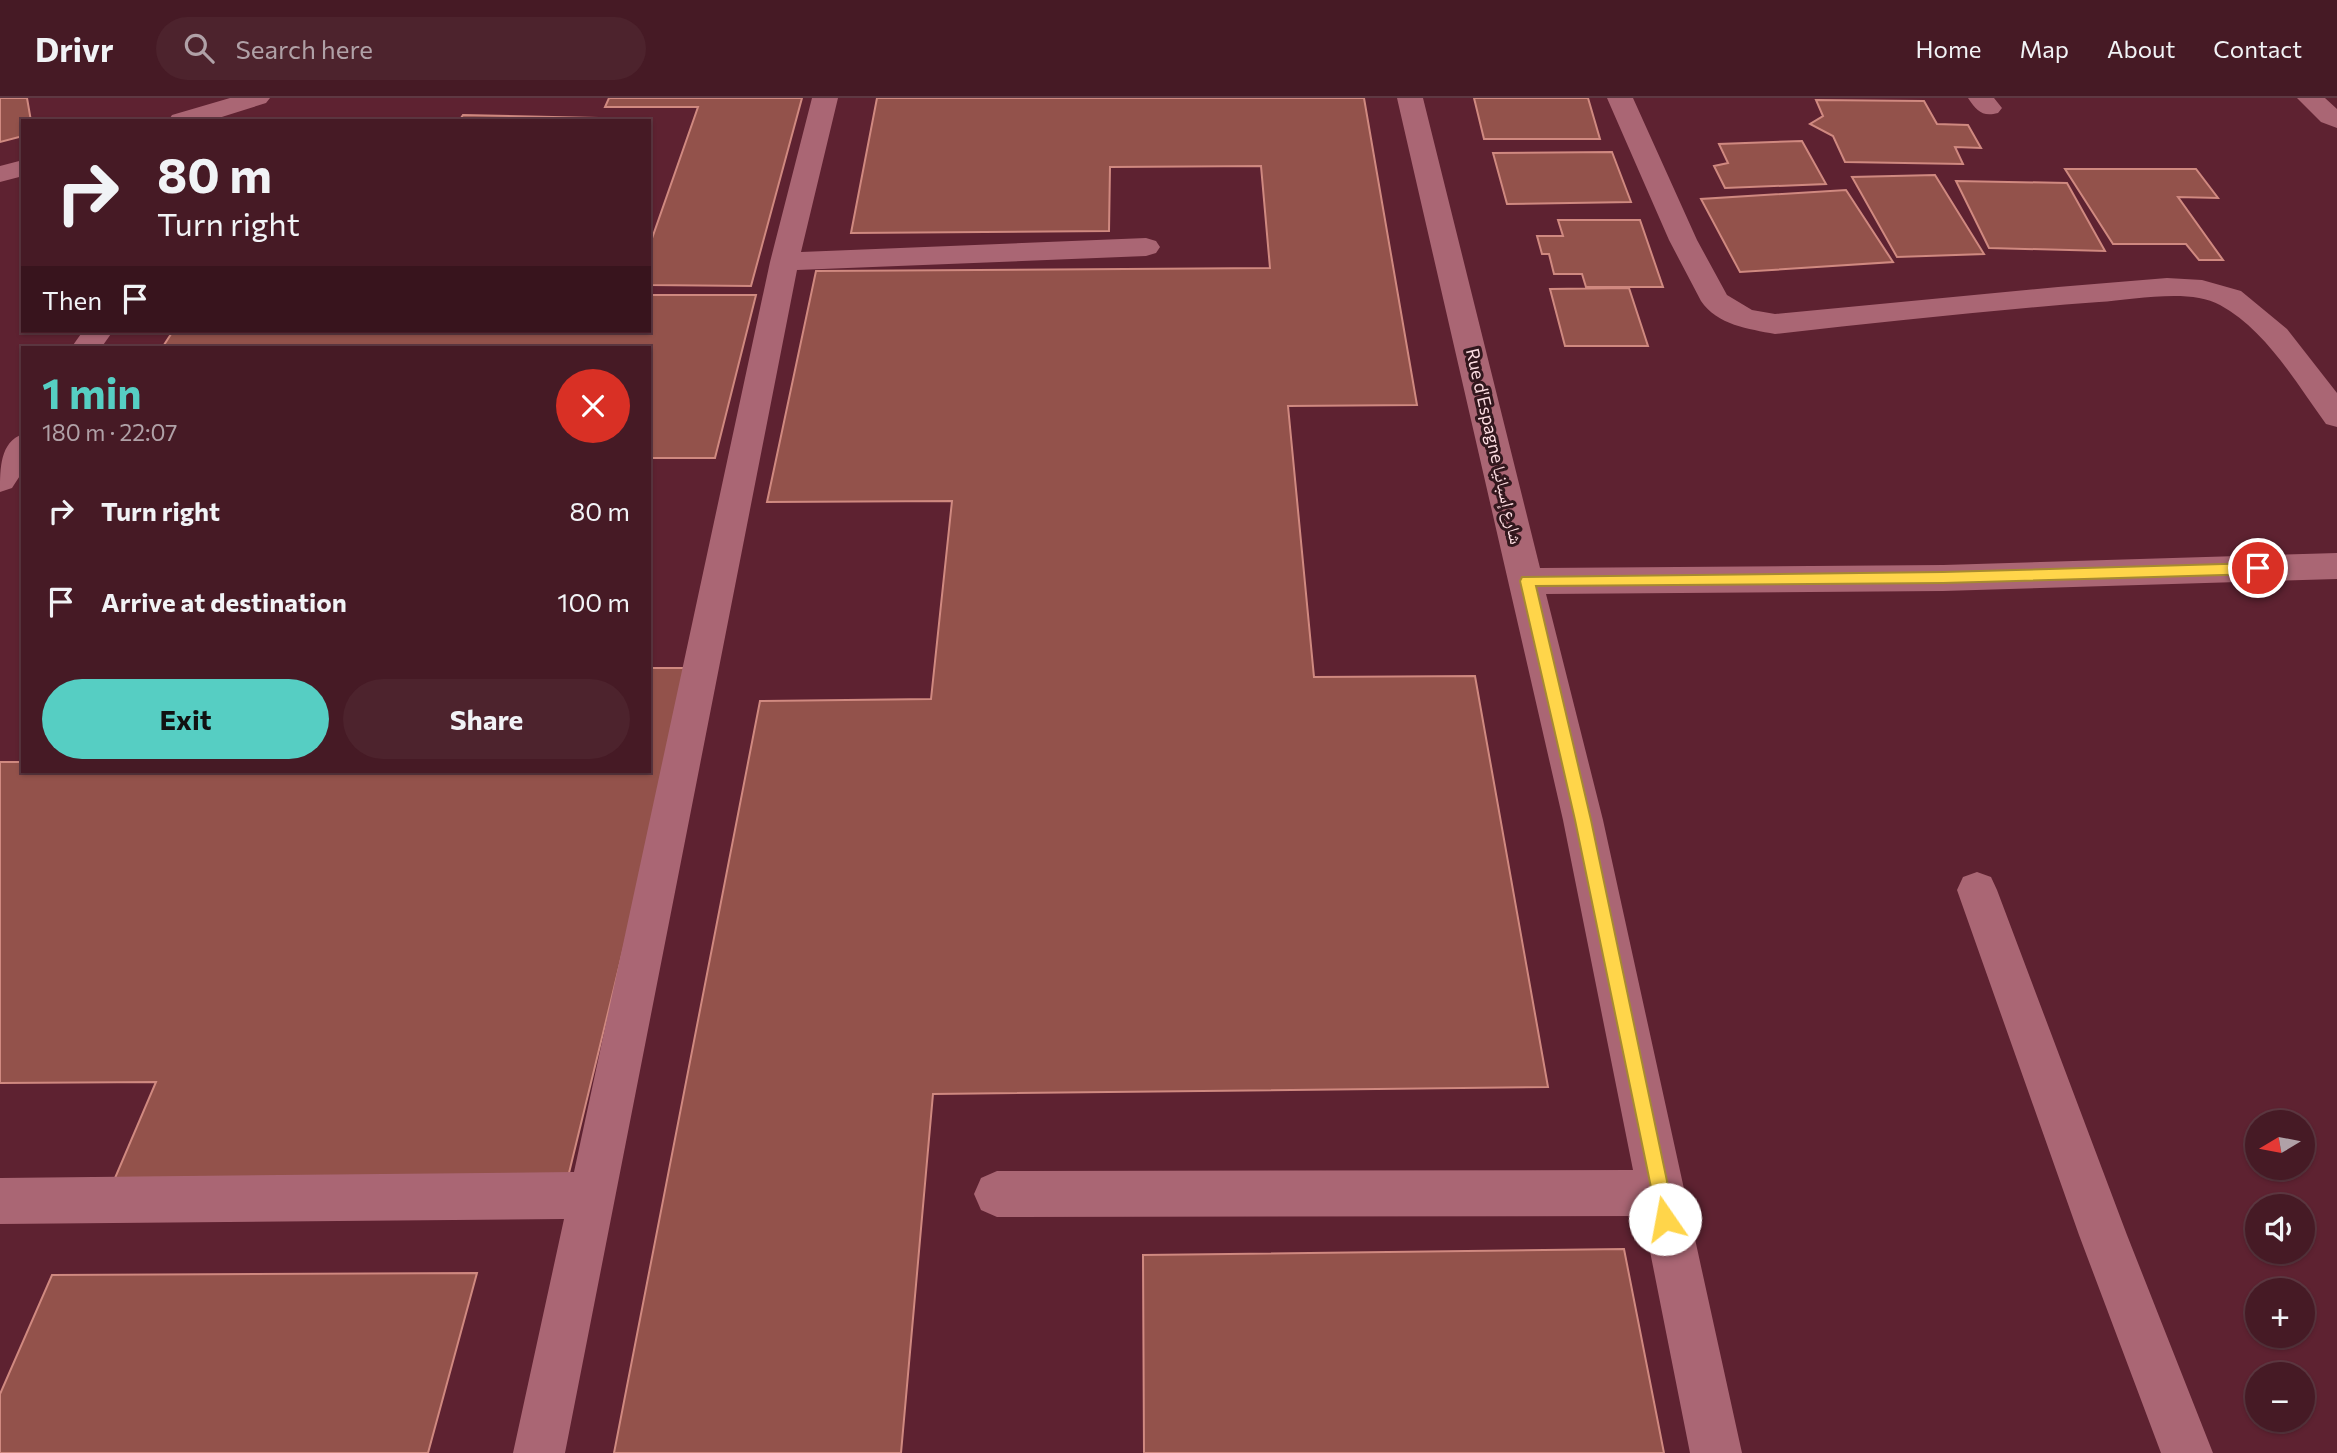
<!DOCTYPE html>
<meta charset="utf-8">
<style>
:root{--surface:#461a25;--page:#4d232d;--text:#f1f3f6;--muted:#b0a1a7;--line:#5e3842;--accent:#56cec3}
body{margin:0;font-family:Commissioner,"Noto Naskh Arabic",sans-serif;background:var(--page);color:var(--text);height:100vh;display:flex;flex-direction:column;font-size:26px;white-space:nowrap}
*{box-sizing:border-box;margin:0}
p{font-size:23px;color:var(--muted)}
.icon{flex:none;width:38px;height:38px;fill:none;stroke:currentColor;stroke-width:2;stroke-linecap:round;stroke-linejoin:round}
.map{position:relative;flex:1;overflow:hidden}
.sheet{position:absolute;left:21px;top:248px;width:630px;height:427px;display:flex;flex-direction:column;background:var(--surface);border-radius:0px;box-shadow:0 2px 5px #0004,0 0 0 2px var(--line)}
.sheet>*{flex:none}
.guide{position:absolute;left:21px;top:21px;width:630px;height:214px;border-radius:0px;box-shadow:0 2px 5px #0004,0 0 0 2px var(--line);background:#461a25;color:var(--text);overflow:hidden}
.needle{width:46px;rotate:260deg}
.buttons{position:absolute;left:2245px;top:1012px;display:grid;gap:14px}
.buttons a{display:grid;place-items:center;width:70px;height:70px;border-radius:50%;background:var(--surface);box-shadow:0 2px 5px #0004,0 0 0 2px var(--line);font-size:35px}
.pin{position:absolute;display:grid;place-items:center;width:60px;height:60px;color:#fff;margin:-30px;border:4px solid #fff;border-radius:50%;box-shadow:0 2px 7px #0007}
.me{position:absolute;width:77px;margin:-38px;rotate:348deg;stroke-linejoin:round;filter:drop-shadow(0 0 5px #0008)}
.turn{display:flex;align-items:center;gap:24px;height:147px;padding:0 21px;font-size:32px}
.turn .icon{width:91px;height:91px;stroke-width:2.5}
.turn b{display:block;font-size:49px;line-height:60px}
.then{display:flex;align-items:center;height:66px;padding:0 21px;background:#0003;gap:14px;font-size:26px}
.round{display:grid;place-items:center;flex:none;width:74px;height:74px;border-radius:37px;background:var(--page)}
.head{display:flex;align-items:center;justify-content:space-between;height:119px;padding:0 21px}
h1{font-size:42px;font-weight:700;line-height:52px;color:var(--accent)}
.action{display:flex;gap:14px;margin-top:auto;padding:14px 21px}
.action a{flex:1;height:80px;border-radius:42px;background:var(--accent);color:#111;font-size:28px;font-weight:700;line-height:80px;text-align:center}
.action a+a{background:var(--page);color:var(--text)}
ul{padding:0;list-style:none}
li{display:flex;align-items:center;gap:21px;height:91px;padding:0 21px}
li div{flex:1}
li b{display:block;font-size:26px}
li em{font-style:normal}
header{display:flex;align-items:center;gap:42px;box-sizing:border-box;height:98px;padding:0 35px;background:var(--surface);border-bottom:2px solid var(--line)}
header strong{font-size:33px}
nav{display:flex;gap:38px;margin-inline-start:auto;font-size:24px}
.search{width:490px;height:63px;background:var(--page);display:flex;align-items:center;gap:18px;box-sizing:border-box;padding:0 24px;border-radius:38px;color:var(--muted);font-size:26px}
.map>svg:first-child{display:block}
</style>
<header>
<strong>Drivr</strong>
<div class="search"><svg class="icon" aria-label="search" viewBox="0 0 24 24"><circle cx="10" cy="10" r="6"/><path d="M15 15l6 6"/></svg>Search here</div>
<nav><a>Home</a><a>Map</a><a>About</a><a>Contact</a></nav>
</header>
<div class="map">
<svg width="2337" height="1355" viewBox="0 0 2337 1355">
<rect width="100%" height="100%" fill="#5e2231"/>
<path fill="#93524b" stroke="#d08980" stroke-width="2" d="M 0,0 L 27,0 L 31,23 L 23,23 L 23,38 L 0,44 Z
M 609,0 L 802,0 L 751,188 L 649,187 L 649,149 L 698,9 L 605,9 Z
M 877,0 L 1364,0 L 1417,307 L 1288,308 L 1314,579 L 1475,578 L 1548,989 L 933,996 L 901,1355 L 614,1355 L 760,603 L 931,601 L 952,403 L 767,404 L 816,173 L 1270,170 L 1261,68 L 1110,69 L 1109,133 L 851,135 Z
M 1474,0 L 1588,0 L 1600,41 L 1484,41 Z
M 1816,2 L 1924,3 L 1937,26 L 1968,27 L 1981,50 L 1955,49 L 1963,66 L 1845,64 L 1833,38 L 1810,26 L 1823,18 Z
M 463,17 L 597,20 L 595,23 L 459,23 Z
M 1802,43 L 1826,86 L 1725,90 L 1714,68 L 1728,65 L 1719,46 Z
M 1612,54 L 1631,104 L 1507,106 L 1493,55 Z
M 2065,71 L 2196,71 L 2218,100 L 2178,99 L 2223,162 L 2199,162 L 2186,146 L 2113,146 Z
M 1935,77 L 1984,156 L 1897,159 L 1852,79 Z
M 1956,83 L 2067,85 L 2105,153 L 1989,150 Z
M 1846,92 L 1893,164 L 1740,174 L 1701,101 Z
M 1558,122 L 1640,122 L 1663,189 L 1586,189 L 1582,176 L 1554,176 L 1549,156 L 1542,156 L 1537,138 L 1563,138 Z
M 1629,190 L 1648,248 L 1565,248 L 1550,191 Z
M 649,197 L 756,197 L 715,360 L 649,360 L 649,250 L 162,250 L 173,233 L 649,233 Z
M 649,570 L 692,570 L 568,1079 L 115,1080 L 156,984 L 0,985 L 0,664 L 23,664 L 23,674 L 649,674 Z
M 1624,1151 L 1664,1355 L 1144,1355 L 1143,1157 Z
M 477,1175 L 428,1355 L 0,1355 L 0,1296 L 52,1177 Z"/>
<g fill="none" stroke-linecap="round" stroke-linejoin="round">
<path fill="#aa6674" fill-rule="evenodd" d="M 230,0 L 270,0 L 266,5 L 209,23 L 168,23 L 172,17 Z
M 812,0 L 838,0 L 801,154 L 1146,140 L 1156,143 L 1160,149 L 1156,155 L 1146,158 L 797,172 L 565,1355 L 513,1355 L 564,1121 L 0,1126 L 0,1080 L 574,1074 L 770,164 Z
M 1397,0 L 1423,0 L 1540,470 L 1943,467 L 2337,455 L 2337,481 L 1943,493 L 1546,496 L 1603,722 L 1742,1355 L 1690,1355 L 1643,1118 L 997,1119 L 981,1112 L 974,1096 L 981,1080 L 997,1073 L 1633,1072 L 1563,722 Z
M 1607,0 L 1633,0 L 1697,142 L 1727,197 L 1752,212 L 1775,216 L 2058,189 L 2167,180 L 2202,182 L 2241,193 L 2287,231 L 2337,295 L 2337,329 L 2326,326 C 2296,285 2266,232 2220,207 C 2190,190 2133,202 2099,204 C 1991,212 1883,224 1775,236 C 1749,231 1717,227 1701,203 L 1669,142 Z
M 1968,0 L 1994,0 L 2002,10 L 1998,15 C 1982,19 1977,13 1968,0 Z
M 2297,0 L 2325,0 L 2337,11 L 2337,30 L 2321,24 Z
M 23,62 L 23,78 L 0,84 L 0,68 Z
M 83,233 L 113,233 L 101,250 L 71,250 Z
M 23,336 L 23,373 L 12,390 L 0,394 C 0,370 0,344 23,336 Z
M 1977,774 L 1991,779 L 1997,792 L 2127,1137 L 2213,1355 L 2161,1355 L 2079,1137 L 1957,792 L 1963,779 Z"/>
</g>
<path fill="#ffd54a" stroke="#a68a30" stroke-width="2" d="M 2258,465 L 2265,470 L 2258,476 L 1943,485 L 1536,488 L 1591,722 L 1675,1121 L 1672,1128 L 1665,1131 L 1659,1128 L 1575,722 L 1520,483 L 1522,479 L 1943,474 Z"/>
<g text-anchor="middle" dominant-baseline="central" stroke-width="6" stroke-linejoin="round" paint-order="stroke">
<g font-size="18" fill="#fcdce1" stroke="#32171d">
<text transform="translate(1495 348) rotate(77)">Rue d'Espagne شارع إسبانيا</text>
</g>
</g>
</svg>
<div class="buttons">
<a><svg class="needle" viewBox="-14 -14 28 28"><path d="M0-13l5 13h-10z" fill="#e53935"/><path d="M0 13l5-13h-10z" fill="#b0a1a7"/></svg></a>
<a><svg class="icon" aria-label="sound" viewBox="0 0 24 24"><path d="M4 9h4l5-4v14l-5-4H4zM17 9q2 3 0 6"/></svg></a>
<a>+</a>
<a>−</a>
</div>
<div class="pin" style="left:2258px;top:470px;background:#d93025"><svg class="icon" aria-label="arrive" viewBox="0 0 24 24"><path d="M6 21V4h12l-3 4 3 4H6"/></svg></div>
<svg class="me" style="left:1665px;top:1121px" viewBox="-20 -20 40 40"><circle r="19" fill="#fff"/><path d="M0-13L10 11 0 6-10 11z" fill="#ffd54a"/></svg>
<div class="guide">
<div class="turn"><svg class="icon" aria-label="right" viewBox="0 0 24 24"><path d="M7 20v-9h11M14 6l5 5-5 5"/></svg><div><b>80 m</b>Turn right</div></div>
<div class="then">Then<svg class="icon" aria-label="arrive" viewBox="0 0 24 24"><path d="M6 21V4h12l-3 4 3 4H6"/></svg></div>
</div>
<section class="sheet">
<div class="head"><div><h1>1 min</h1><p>180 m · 22:07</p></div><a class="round" style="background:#d93025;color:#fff"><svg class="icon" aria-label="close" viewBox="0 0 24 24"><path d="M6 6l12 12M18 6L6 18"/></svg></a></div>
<ul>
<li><svg class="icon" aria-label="right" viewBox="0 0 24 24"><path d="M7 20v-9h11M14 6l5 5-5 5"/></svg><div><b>Turn right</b></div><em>80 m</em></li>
<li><svg class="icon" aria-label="arrive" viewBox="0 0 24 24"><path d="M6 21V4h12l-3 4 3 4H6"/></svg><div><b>Arrive at destination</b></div><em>100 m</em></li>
</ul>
<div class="action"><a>Exit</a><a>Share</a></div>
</section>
</div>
